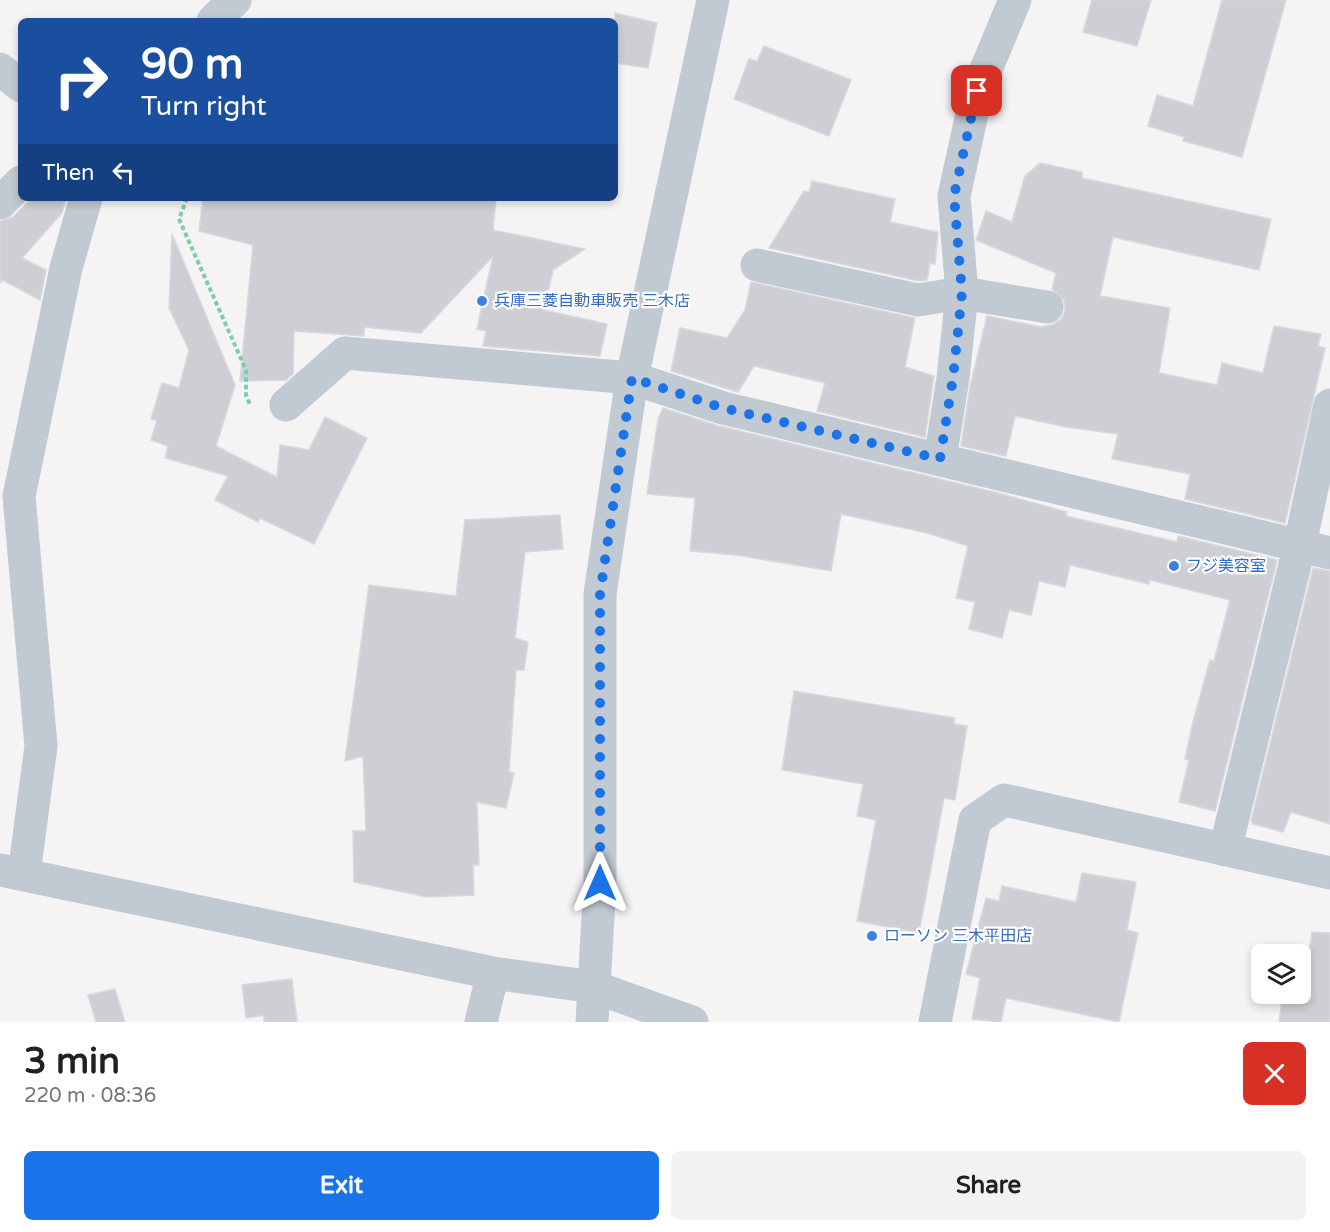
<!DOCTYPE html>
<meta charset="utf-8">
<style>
:root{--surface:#fff;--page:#f2f2f2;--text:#202124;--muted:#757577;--accent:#1a73e8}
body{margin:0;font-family:"Varela Round","Noto Sans JP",sans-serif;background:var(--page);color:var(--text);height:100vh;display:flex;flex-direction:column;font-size:22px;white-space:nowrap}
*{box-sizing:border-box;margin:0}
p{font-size:20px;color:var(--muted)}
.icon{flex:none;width:33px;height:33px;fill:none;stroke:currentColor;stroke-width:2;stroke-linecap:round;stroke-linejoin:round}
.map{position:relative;height:1022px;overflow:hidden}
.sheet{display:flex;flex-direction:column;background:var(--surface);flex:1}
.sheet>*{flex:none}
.banner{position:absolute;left:18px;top:18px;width:600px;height:183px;border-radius:9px;box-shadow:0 3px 9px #0003;background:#1a4fa0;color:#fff;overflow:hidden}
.controls{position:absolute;left:1251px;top:944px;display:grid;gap:12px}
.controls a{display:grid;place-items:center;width:60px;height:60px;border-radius:9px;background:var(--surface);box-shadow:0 3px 9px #0003;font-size:30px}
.pin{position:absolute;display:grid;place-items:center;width:51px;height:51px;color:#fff;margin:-26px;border-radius:12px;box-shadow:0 3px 9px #0006}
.me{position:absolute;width:66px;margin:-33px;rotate:0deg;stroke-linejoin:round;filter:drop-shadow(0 0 4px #0008)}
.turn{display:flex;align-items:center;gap:21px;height:126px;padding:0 24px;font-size:27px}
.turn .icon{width:78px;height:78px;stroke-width:2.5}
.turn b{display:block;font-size:42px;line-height:51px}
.then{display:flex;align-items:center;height:57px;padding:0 24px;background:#0003;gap:12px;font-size:22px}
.round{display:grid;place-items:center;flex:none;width:63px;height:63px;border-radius:9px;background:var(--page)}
.head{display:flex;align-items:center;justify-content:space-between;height:102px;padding:0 24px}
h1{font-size:36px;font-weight:700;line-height:45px}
.primary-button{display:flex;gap:12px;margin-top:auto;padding:12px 24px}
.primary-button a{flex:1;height:69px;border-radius:9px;background:var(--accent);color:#fff;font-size:24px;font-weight:700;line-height:69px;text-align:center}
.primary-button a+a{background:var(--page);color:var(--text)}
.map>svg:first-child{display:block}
</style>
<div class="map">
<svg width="1330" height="1022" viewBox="0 0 1330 1022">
<rect width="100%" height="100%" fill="#f5f3f3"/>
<path fill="#cdcfd5" stroke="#d7d9de" stroke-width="1.5" d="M 1092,0 L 1151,0 L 1137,46 L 1083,32 Z
M 1222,0 L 1286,0 L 1242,157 L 1183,141 L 1184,137 L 1148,126 L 1157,95 L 1193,106 Z
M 615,13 L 657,23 L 648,68 L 615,63 Z
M 764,46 L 851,80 L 829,136 L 734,99 L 749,59 L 757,61 Z
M 1040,163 L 1082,172 L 1082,178 L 1271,219 L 1259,270 L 1113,237 L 1100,296 L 1170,308 L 1159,373 L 1217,385 L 1222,363 L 1263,373 L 1274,326 L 1321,334 L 1318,346 L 1325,348 L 1285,523 L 1185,499 L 1190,474 L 1112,459 L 1118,434 L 1066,427 L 1015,416 L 1006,456 L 961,446 L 970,387 L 987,316 L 1042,327 L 1054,324 L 1061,319 L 1065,311 L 1064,300 L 1052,289 L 1056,273 L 976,240 L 986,211 L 1012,222 L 1025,176 Z
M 812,181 L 895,199 L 890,222 L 938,232 L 935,264 L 930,263 L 927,280 L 919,281 L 769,248 L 804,191 L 809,192 Z
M 32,198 L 66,198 L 62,213 L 22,258 L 46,270 L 40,300 L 3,280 L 0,283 L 0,221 L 13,217 Z
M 203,198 L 496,198 L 493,230 L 585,249 L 553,270 L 544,310 L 607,324 L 600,356 L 483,346 L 486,331 L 477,329 L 493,256 L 421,333 L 364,327 L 364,336 L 294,331 L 293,374 L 286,380 L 240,381 L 253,245 L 199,231 Z
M 172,234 L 235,385 L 216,446 L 277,477 L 280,445 L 309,450 L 325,417 L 367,438 L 314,544 L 260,518 L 258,522 L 215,500 L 228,476 L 165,458 L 168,446 L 151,440 L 157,420 L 151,419 L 162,383 L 179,388 L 189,350 L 169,308 Z
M 751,282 L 915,318 L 905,367 L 934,376 L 925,437 L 817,411 L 825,383 L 754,366 L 738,392 L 671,371 L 680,328 L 727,338 L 745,310 Z
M 663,408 L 719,426 L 998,493 L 1067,512 L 1066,516 L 1177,542 L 1178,536 L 1277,560 L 1215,811 L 1179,802 L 1189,760 L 1185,759 L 1193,722 L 1210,660 L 1214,661 L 1230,600 L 1150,580 L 1149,584 L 1070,565 L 1065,587 L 1039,581 L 1031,615 L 1009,610 L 1002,638 L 969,629 L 975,602 L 956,598 L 968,546 L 927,533 L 841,514 L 831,571 L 736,555 L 690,551 L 695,498 L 647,494 L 658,419 Z
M 560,515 L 563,549 L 525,552 L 515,638 L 528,642 L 524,670 L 516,670 L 509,772 L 514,773 L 506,808 L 477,802 L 479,865 L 473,865 L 474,895 L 427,897 L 354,882 L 353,831 L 366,831 L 363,756 L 345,761 L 369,585 L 456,596 L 465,520 Z
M 1313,568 L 1330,571 L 1330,824 L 1291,812 L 1283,832 L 1253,824 L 1251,821 Z
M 794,691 L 955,718 L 954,724 L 967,726 L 955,800 L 944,798 L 919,933 L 857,921 L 876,820 L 857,816 L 863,784 L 782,770 Z
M 1082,873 L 1136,882 L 1127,930 L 1138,933 L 1119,1022 L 1006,998 L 1001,1022 L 972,1019 L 980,978 L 966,974 L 986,898 L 999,901 L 1002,886 L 1076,902 Z
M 1312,932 L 1330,933 L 1330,1022 L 1279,1022 L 1283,993 L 1304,991 Z
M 292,979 L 297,1022 L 264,1022 L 264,1015 L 246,1018 L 242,985 Z
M 115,989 L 125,1022 L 96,1022 L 88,995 Z"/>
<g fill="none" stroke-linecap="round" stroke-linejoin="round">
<path stroke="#7ad0a6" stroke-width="4" stroke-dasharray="4.5 3" stroke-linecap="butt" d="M 187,198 L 179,219 L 246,370 L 246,395 L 250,405"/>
<path stroke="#c1cad2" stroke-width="33" d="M 213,21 L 235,0
M 0,69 L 21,86
M 0,203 L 21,182
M 757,265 L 918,300 L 962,293 L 1047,307
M 286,405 L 345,353 L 632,378 L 723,408 L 1330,553
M 940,459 L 953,378 L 962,293 L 954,196 L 977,91 L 1015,0
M 1225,850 L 1300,544 L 1330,405
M 0,870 L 493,973 L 594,987 L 692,1022
M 24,874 L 41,746 L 19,496 L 66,268 L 86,198
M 481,1022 L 493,973
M 592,1022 L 600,883 L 600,594 L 632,378 L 713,0
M 935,1022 L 975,820 L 1004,800 L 1330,873"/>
</g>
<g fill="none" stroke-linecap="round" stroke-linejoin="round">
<path stroke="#1a73e8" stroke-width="10" stroke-dasharray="0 18" d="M 600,883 L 600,594 L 632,378 L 723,408 L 940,459 L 953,378 L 962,293 L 954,196 L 977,91"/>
</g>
<g fill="#3f7fe0" stroke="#fff" stroke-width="2">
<circle cx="482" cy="301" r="6"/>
<circle cx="1174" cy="566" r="6"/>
<circle cx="872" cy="936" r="6"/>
</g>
<g text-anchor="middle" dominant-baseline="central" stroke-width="4.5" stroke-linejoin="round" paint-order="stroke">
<g font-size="16" fill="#366cbe" stroke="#fff" text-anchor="start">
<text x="494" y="301">兵庫三菱自動車販売 三木店</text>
<text x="1186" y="566">フジ美容室</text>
<text x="884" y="936">ローソン 三木平田店</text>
</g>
</g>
</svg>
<div class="controls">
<a><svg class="icon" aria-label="layers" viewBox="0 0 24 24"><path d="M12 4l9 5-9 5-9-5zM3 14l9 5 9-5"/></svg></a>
</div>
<div class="pin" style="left:977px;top:91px;background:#d93025"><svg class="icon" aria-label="arrive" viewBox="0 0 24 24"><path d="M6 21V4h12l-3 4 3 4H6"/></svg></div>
<svg class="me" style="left:600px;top:883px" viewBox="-20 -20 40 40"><path d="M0-17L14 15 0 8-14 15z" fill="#1a73e8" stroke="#fff" stroke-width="4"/></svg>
<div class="banner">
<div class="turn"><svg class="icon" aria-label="right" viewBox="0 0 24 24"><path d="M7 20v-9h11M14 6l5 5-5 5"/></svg><div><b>90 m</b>Turn right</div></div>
<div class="then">Then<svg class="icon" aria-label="left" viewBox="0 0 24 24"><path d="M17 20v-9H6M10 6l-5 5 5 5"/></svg></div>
</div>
</div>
<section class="sheet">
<div class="head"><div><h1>3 min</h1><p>220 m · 08:36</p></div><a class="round" style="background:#d93025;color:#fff"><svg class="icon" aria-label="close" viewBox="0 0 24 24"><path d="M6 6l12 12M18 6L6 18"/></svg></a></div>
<div class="primary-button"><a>Exit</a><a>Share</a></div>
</section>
